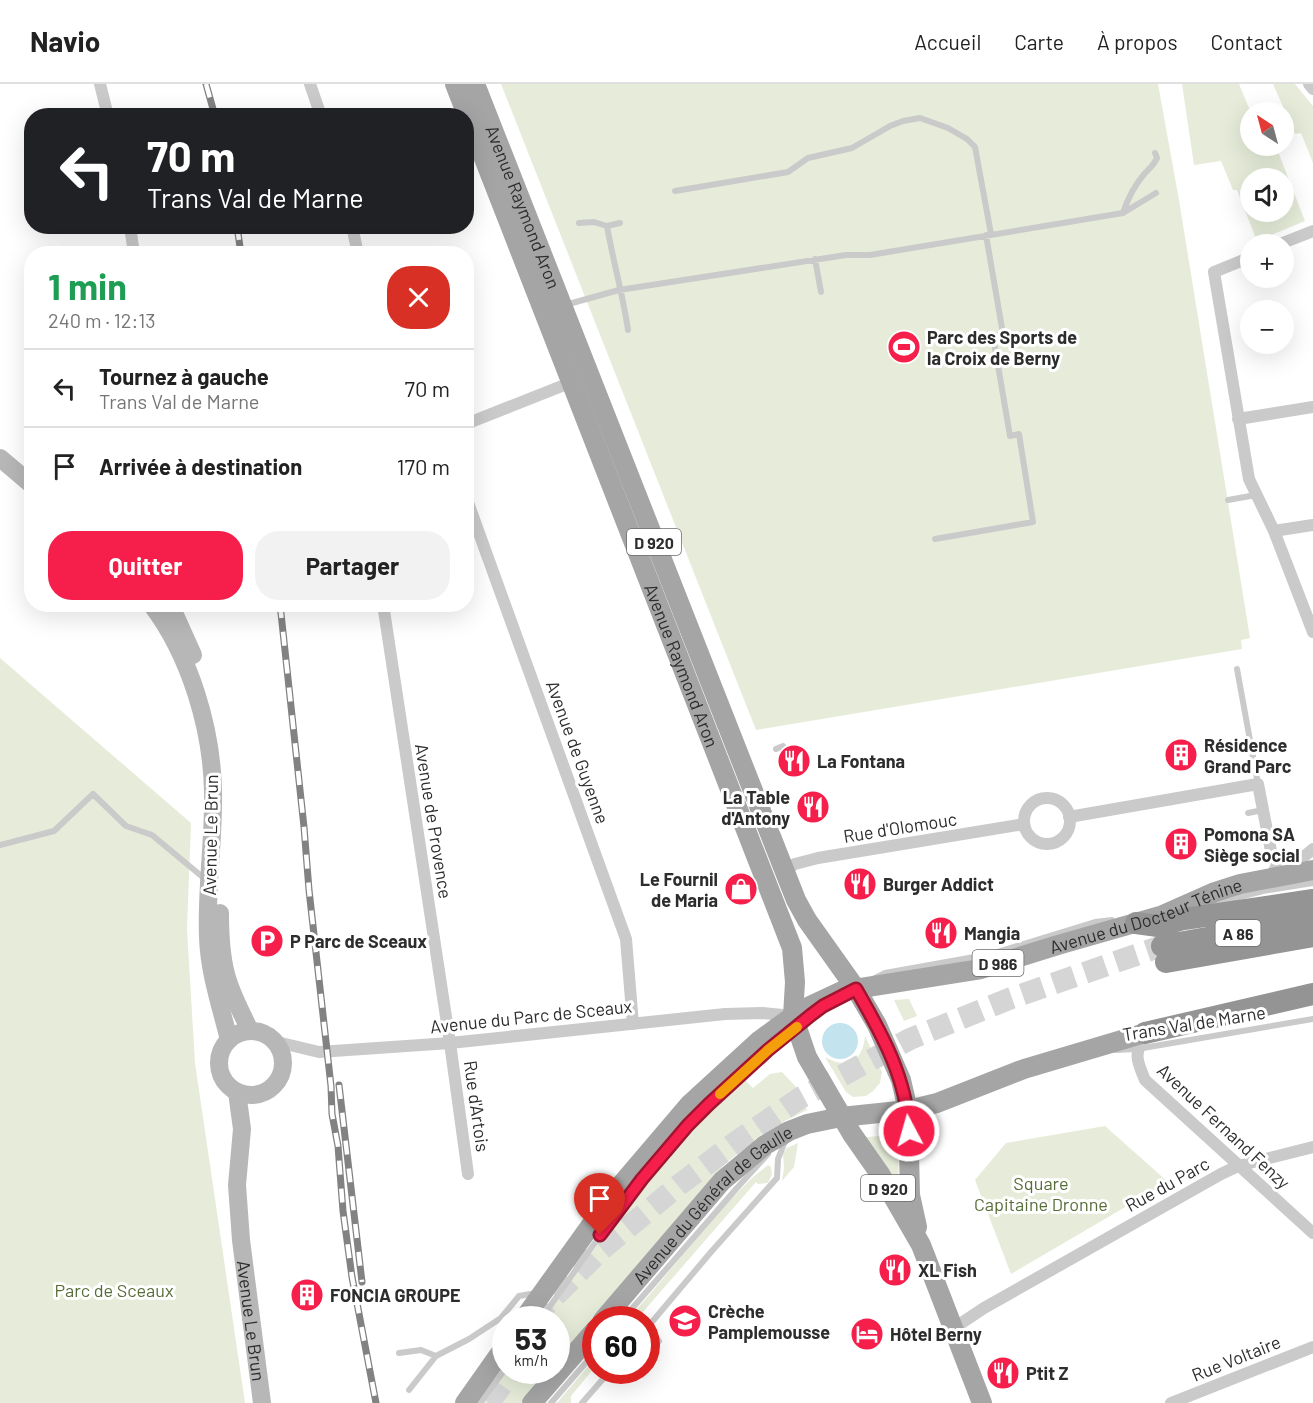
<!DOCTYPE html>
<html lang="fr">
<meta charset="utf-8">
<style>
:root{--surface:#fff;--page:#f2f2f2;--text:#222;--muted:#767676;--line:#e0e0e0;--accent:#f61e4a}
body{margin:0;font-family:Barlow,sans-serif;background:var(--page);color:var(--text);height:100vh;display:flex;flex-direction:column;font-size:22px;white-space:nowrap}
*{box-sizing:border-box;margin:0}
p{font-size:20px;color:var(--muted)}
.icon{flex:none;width:33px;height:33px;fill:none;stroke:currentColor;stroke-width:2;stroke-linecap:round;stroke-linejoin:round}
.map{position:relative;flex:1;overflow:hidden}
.panel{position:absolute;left:24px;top:162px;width:450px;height:366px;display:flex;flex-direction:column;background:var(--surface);border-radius:24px;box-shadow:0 6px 24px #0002}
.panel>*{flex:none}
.hud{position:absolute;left:24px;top:24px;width:450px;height:126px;border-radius:24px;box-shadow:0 6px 24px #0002;background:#202124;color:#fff;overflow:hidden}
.needle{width:39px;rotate:324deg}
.buttons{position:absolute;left:1240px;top:18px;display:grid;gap:12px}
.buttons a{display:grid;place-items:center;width:54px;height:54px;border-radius:50%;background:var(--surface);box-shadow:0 6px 24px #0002;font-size:30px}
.speed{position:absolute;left:492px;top:1222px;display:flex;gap:12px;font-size:30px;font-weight:700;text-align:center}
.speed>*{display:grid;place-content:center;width:78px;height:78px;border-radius:50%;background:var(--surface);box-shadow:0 6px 24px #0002;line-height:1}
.speed small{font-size:15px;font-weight:400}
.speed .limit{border:9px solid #d22;background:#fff;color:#111}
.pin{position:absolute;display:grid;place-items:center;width:51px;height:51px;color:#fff;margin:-62px -26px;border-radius:50% 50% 50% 0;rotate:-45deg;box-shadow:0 0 6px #0007}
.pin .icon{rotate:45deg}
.me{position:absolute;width:66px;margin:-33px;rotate:354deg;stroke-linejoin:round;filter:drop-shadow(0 0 4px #0008)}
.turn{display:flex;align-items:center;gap:21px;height:126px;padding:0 24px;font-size:27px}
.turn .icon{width:78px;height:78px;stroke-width:2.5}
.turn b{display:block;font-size:42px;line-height:51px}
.round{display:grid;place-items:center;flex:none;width:63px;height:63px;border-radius:24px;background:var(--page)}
.summary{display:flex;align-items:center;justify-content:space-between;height:102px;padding:0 24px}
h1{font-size:36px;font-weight:700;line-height:45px;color:#1e9e55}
.button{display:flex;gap:12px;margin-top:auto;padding:12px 24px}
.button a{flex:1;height:69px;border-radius:24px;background:var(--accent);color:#fff;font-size:24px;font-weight:700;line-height:69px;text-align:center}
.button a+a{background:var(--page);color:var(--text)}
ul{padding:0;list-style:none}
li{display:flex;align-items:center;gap:18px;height:78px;padding:0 24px;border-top:2px solid var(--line)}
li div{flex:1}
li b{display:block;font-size:22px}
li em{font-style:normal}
header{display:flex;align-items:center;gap:36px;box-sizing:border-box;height:84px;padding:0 30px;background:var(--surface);border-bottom:2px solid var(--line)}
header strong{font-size:28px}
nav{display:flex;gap:33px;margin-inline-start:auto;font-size:21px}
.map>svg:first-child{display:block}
</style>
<header>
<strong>Navio</strong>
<nav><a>Accueil</a><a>Carte</a><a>À propos</a><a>Contact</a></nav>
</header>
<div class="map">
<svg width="1313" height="1319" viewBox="0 0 1313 1319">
<rect width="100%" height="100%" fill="#fff"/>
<path fill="#e6ecd9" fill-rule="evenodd" d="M 501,0 L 1158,0 L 1179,116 L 1250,554 L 1241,556 L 1242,565 L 756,646 Z
M 1182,0 L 1239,0 L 1251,29 L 1251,62 L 1264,62 L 1267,69 L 1277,65 L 1305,137 L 1257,157 L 1237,106 L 1233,106 L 1221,77 L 1194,81 ZM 1251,94 L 1284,94 L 1284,128 L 1251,128 Z
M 1273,0 L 1295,0 L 1313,22 L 1313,79 L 1301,49 L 1295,50 Z
M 0,574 L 191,739 L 187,845 L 195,979 L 245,1319 L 0,1319 Z
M 909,915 L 917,932 L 904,937 L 894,916 Z
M 865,952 L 882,988 L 880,999 L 873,1007 L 866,1012 L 853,1013 L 846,1008 L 825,973 C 847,986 863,977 865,952 Z
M 782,988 L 799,1006 L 807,1026 L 767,1046 L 725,1080 L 557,1278 L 556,1236 L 542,1236 L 650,1090 L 690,1046 L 743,994 L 753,1004 L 770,990 Z
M 1105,1042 L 1168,1098 L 1011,1190 L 975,1096 L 1006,1059 Z
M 898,1050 L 899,1110 L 859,1054 Z
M 798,1059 L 794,1083 L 782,1097 L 784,1084 L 783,1070 L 787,1064 Z
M 768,1081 L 771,1083 L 772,1090 L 768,1099 L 758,1100 L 756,1098 L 636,1236 L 628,1236 L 725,1121 L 752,1094 Z
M 595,1274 L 595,1283 L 571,1312 L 571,1319 L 557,1319 Z
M 506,1287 L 548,1287 L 521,1319 L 482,1319 Z"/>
<path fill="#c3e3ee" d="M822 957a18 18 0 1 1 36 0a18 18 0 1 1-36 0Z"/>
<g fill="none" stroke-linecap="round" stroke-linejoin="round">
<path stroke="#d5d5d5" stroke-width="22" stroke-dasharray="22 11" stroke-linecap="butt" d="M 533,1236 L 540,1227 L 601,1166 L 679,1101 L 736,1058 L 800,1014 L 910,955 L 1009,915 L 1162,862
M 489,1319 L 512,1287"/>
<path stroke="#cacaca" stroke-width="6" d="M 675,107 L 788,88 L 808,74 L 852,64 L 890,42 L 903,37 L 920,34 L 948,44 L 967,55 L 975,63 L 991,150
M 1123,129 L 1156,109
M 579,139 L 594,138 L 607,142 C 613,177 623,211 628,246
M 607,142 L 620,139
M 815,175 L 821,208
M 565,221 L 619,206 L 846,171 L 870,171 L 1123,129 C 1128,113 1134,102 1145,89 C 1150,84 1154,81 1157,74 L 1155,69
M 1228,416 L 1256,411
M 935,455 L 1033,438 L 1019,350 L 1010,352 L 993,252 L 1003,250 L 986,151
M 1237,585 L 1258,700
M 776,665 L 783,662
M 1248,729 L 1263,726
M 0,761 L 54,747 L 93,710 L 126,742 L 152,751 L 205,795
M 1208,821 L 1263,807 L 1313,799
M 875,894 L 885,889 L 991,870 L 1095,838 L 1112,836
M 1116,966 L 1137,965 L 1313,935
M 540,1236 C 588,1170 633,1100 689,1041 C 721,1007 757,975 794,946
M 622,1236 L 736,1105 L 768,1070
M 646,1245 L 711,1168 L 777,1094 L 778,1075 L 786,1055
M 646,1246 L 659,1257
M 399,1269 L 421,1266 L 436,1272
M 409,1306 L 436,1272 L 469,1255 L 501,1234 L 519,1212 L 536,1209
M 480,1319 L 506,1284
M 551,1319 L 596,1267
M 582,1319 L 610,1287"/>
<path stroke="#cacaca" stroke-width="12" d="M 100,0 L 108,32
M 310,0 L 321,32
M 1309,0 L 1313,5
M 130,142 L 134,170
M 352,142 L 358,170
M 1280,160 L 1313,147
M 1251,173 L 1214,188 L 1249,395 L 1274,447 L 1313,548
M 1238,335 L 1313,323
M 466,340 L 572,298
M 466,413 L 626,855 L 633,940
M 1274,447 L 1313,441
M 383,520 L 450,959 L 468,1090
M1024 737a23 23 0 1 1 46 0a23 23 0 1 1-46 0Z
M 1069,733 L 1258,700 L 1271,767 L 1277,781 L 1271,793
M 784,787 L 795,780 L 818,774 L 1024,740
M 1296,788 L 1301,775 L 1313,765
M 1145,949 C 1134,971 1136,975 1145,996 L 1313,1149
M 273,957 L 319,968 L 450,959 L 725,930 L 762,929 L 793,932
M 954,1244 L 984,1224 L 1221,1090 L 1238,1082 L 1313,1063
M 1171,1319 L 1313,1263"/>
<g stroke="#b7b7b7" stroke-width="18">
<path d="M 0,374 L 32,401"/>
<path d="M 151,520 C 190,571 212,645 213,708 C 214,756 206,806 208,853 C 209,888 221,923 229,956"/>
<path d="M 170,520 L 193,571"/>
<path d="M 220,829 C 220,849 221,871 226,890 C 231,910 242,929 250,947"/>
<circle cx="251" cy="979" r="32"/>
<path id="s1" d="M 237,1008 L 242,1045 L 237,1101 L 241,1156 L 262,1319"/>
</g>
<g stroke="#a5a5a5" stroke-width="20">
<path id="s2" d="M 455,0 L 792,864 L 795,898 L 793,932 L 807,973 L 852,1050 L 880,1090 L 921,1161 L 982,1319"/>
<path id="s3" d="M 475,0 L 796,816 L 807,836 L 856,905 L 877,941 L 901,996 L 908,1026 L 910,1111 L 917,1143"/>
<path id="s4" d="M 523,1236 L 614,1109 L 689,1021 L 760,956 L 793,932 L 812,921 L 842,907 L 981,885 L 1058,861 L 1163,831 L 1215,808 L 1240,800 L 1313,786"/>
<path id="s5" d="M 603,1236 L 722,1097 L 765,1061 L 789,1047 L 807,1040 L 841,1033 L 908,1026 L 937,1019 L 1024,985 L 1145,949"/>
<path d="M 465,1319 L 506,1261"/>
<path d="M 532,1319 L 596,1245"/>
</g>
<path stroke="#949494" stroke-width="22" d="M 1136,839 L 1158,842 L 1184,835 L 1313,816
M 1162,862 L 1313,835
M 1166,878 L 1313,852
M 1145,949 L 1313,910"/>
<defs>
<path id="rail" d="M 206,0 L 215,32
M 237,142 L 241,170
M 280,520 L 304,743 L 309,806 L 331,1002 L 332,1030 L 338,1062 L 343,1127 L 352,1193 L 376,1319
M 339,1001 L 362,1198"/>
</defs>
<use href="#rail" stroke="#828282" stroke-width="7"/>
<use href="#rail" stroke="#fff" stroke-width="4.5" stroke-dasharray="14" stroke-linecap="butt"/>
</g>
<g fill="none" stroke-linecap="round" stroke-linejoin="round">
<defs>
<path id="route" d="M 600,1151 L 642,1095 L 688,1041 L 709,1020 L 768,966 L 811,931 L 823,922 L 856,905 C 882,950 907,995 909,1047"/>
</defs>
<use href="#route" stroke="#a01430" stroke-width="15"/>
<use href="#route" stroke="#f61e4a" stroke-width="10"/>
<path stroke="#f59e0b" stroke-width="10" d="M 720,1010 L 768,966 L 797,943"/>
</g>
<defs>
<symbol id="stadium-disc" viewBox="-11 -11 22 22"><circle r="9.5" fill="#f61e4a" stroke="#fff"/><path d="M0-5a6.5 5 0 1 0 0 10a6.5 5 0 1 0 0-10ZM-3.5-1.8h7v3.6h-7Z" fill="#fff"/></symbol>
<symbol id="building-disc" viewBox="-11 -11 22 22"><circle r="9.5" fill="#f61e4a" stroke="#fff"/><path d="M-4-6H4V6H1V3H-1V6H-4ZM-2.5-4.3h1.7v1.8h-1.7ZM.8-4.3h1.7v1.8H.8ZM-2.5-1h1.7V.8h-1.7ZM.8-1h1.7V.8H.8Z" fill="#fff"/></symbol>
<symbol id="restaurant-disc" viewBox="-11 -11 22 22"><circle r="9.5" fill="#f61e4a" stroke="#fff"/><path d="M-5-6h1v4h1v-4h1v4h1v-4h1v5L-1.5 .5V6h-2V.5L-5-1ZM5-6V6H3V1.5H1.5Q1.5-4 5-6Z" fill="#fff"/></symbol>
<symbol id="shop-disc" viewBox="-11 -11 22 22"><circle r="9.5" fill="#f61e4a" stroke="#fff"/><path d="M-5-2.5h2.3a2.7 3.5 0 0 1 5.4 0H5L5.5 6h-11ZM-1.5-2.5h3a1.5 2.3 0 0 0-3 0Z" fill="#fff"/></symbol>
<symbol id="parking-disc" viewBox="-11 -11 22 22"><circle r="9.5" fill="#f61e4a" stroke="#fff"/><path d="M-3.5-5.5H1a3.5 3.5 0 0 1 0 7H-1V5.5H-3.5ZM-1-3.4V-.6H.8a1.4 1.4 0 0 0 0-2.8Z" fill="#fff"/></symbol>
<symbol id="school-disc" viewBox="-11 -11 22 22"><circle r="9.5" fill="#f61e4a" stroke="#fff"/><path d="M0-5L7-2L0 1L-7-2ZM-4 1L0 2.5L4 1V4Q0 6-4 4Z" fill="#fff"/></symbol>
<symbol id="hotel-disc" viewBox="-11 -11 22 22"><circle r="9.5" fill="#f61e4a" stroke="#fff"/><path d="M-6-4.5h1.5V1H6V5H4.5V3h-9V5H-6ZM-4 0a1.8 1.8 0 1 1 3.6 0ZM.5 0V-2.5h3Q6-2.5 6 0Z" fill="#fff"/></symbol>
</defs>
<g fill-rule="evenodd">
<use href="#stadium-disc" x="885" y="244" width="38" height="38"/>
<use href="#building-disc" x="1162" y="652" width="38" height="38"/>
<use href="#restaurant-disc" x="775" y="658" width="38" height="38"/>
<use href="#restaurant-disc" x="794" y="704" width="38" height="38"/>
<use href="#building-disc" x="1162" y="741" width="38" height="38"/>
<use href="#restaurant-disc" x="841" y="781" width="38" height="38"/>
<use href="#shop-disc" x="722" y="786" width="38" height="38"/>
<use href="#restaurant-disc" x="922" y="830" width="38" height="38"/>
<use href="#parking-disc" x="248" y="838" width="38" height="38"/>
<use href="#restaurant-disc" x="876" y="1167" width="38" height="38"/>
<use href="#building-disc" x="288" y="1192" width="38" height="38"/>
<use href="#school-disc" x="666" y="1218" width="38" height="38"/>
<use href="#hotel-disc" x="848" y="1231" width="38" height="38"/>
<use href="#restaurant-disc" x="984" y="1270" width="38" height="38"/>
</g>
<g text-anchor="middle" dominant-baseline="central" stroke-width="6" stroke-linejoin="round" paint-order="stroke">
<g fill="#fff" stroke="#6c6c6c" stroke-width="1.5">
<rect x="627" y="445" width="54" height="26" rx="4.5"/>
<rect x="1215.5" y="836" width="45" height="26" rx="4.5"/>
<rect x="972.5" y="866" width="51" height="26" rx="4.5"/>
<rect x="861" y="1091" width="54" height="26" rx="4.5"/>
</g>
<g font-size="16" font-weight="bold" fill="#2d2d2d">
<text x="654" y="458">D 920</text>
<text x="1238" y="849">A 86</text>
<text x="998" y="879">D 986</text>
<text x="888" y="1104">D 920</text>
</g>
<g font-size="18" fill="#2d2d2d" stroke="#fff">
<text stroke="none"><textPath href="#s3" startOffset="132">Avenue Raymond Aron</textPath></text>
<text stroke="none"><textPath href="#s2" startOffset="624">Avenue Raymond Aron</textPath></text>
<text transform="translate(578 668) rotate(70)">Avenue de Guyenne</text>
<text transform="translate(434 737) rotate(81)">Avenue de Provence</text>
<text transform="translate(900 743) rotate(-9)">Rue d'Olomouc</text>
<text transform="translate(210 751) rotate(-89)">Avenue Le Brun</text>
<text stroke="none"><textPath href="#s4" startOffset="778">Avenue du Docteur Ténine</textPath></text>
<text transform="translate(531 932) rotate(-6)">Avenue du Parc de Sceaux</text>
<text transform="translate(1194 939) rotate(-9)">Trans Val de Marne</text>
<text transform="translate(477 1022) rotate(82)">Rue d'Artois</text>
<text transform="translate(1224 1042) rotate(43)">Avenue Fernand Fenzy</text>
<text transform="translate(1167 1100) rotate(-29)">Rue du Parc</text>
<text stroke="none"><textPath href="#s5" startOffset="160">Avenue du Général de Gaulle</textPath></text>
<text stroke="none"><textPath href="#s1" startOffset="230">Avenue Le Brun</textPath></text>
<text transform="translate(1236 1274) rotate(-22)">Rue Voltaire</text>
</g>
<g font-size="18" font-weight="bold" fill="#2d2d2d" stroke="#fff" text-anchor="start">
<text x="927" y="253">Parc des Sports de<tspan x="927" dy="21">la Croix de Berny</tspan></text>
<text x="1204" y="661">Résidence<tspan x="1204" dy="21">Grand Parc</tspan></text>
<text x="817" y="677">La Fontana</text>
<text x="790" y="713" text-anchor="end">La Table<tspan x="790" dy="21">d'Antony</tspan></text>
<text x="1204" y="750">Pomona SA<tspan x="1204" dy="21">Siège social</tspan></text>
<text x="718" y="795" text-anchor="end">Le Fournil<tspan x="718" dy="21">de Maria</tspan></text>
<text x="883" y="800">Burger Addict</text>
<text x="964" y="849">Mangia</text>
<text x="290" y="857">P Parc de Sceaux</text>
<text x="918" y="1186">XL Fish</text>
<text x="330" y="1211">FONCIA GROUPE</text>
<text x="708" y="1227">Crèche<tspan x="708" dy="21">Pamplemousse</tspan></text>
<text x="890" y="1250">Hôtel Berny</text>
<text x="1026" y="1289">Ptit Z</text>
</g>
<g font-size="18" fill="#576d37" stroke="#fff">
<text x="1041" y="1099">Square<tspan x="1041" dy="21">Capitaine Dronne</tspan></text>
<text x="114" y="1206">Parc de Sceaux</text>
</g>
</g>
</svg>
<div class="buttons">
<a><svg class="needle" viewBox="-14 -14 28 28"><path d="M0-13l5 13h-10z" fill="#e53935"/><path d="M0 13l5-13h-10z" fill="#767676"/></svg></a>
<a><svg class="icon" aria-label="sound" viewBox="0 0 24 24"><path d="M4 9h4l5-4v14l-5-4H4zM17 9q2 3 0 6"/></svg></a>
<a>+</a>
<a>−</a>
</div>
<div class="speed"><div>53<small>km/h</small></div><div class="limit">60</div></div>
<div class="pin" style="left:600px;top:1151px;background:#d93025"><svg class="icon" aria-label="arrive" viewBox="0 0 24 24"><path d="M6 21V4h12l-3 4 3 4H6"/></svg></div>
<svg class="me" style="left:909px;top:1047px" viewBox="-20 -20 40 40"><circle r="17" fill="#f61e4a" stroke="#fff" stroke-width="3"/><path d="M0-11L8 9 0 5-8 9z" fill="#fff"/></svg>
<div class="hud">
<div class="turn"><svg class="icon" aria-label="left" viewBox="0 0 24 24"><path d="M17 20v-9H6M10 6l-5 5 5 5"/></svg><div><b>70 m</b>Trans Val de Marne</div></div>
</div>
<section class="panel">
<div class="summary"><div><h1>1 min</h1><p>240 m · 12:13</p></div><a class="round" style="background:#d93025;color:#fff"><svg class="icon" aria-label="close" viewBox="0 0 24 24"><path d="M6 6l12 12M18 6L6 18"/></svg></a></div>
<ul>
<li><svg class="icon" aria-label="left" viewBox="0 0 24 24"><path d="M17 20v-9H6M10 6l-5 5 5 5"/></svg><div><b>Tournez à gauche</b><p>Trans Val de Marne</p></div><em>70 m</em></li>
<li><svg class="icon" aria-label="arrive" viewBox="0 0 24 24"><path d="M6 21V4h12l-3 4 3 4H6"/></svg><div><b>Arrivée à destination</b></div><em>170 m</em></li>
</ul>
<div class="button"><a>Quitter</a><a>Partager</a></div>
</section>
</div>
